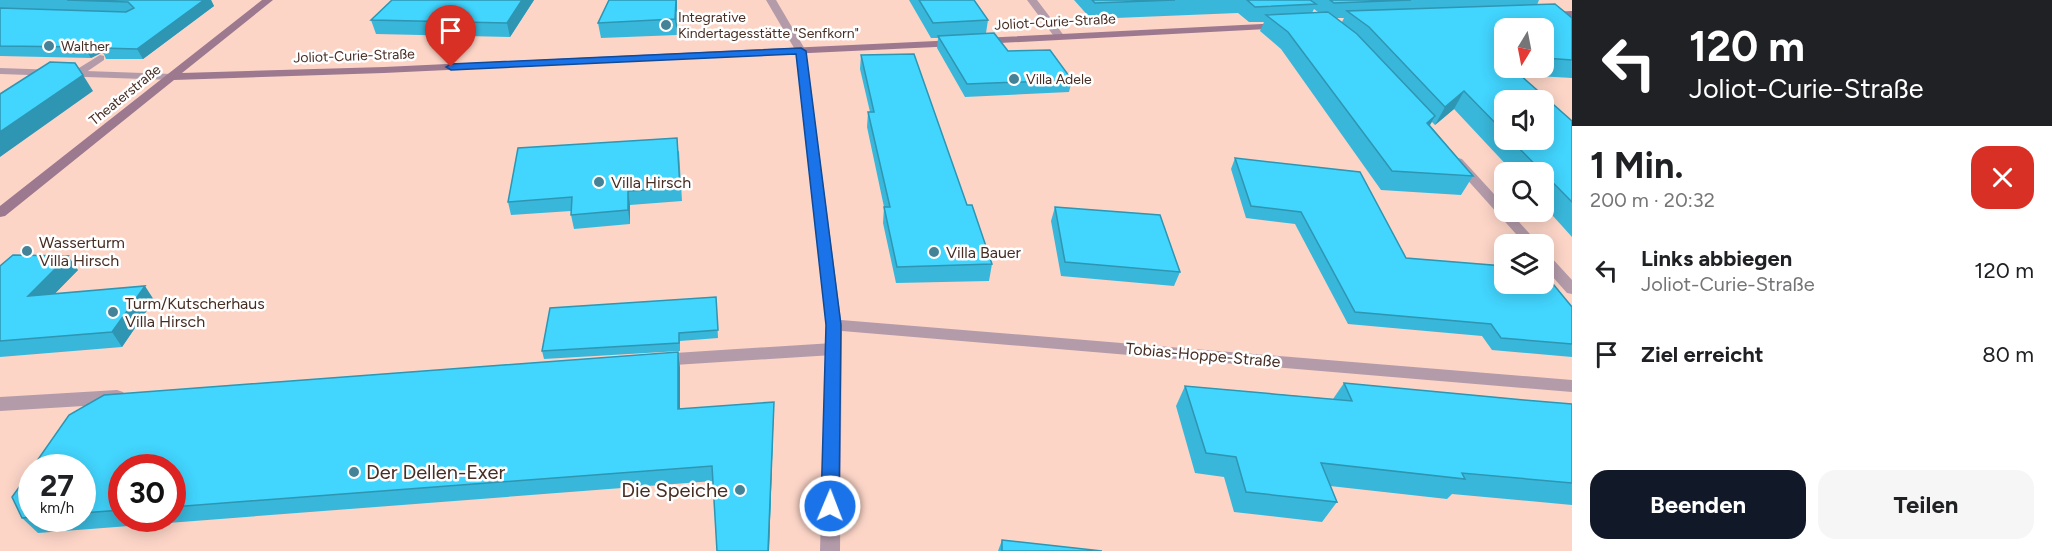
<!DOCTYPE html>
<html lang="de">
<meta charset="utf-8">
<style>
:root{--surface:#fff;--page:#f6f6f6;--text:#202124;--muted:#757577;--accent:#111827}
body{margin:0;font-family:Figtree,sans-serif;background:var(--page);color:var(--text);height:100vh;display:flex;flex-direction:column;font-size:22px;white-space:nowrap}
*{box-sizing:border-box;margin:0}
p{font-size:20px;color:var(--muted)}
.icon{flex:none;width:33px;height:33px;fill:none;stroke:currentColor;stroke-width:2;stroke-linecap:round;stroke-linejoin:round}
.map{position:relative;flex:1;overflow:hidden}
.details{display:flex;flex-direction:column;background:var(--surface);width:480px}
.details>*{flex:none}
.top-card{background:#202124;color:#fff;overflow:hidden}
.needle{width:39px;rotate:190deg}
.controls{position:absolute;left:1494px;top:18px;display:grid;gap:12px}
.controls a{display:grid;place-items:center;width:60px;height:60px;border-radius:12px;background:var(--surface);box-shadow:0 3px 15px #0003;font-size:30px}
.speed{position:absolute;left:18px;top:454px;display:flex;gap:12px;font-size:30px;font-weight:700;text-align:center}
.speed>*{display:grid;place-content:center;width:78px;height:78px;border-radius:50%;background:var(--surface);box-shadow:0 3px 15px #0003;line-height:1}
.speed small{font-size:15px;font-weight:400}
.speed .limit{border:9px solid #d22;background:#fff;color:#111}
.pin{position:absolute;display:grid;place-items:center;width:51px;height:51px;color:#fff;margin:-62px -26px;border-radius:50% 50% 50% 0;rotate:-45deg;box-shadow:0 0 6px #0007}
.pin .icon{rotate:45deg}
.me{position:absolute;width:66px;margin:-33px;rotate:1deg;stroke-linejoin:round;filter:drop-shadow(0 0 4px #0008)}
.turn{display:flex;align-items:center;gap:21px;height:126px;padding:0 18px;font-size:27px}
.turn .icon{width:78px;height:78px;stroke-width:2.5}
.turn b{display:block;font-size:42px;line-height:51px}
.round{display:grid;place-items:center;flex:none;width:63px;height:63px;border-radius:18px;background:var(--page)}
.head{display:flex;align-items:center;justify-content:space-between;height:102px;padding:0 18px}
h1{font-size:36px;font-weight:700;line-height:45px}
.cta{display:flex;gap:12px;margin-top:auto;padding:12px 18px}
.cta a{flex:1;height:69px;border-radius:18px;background:var(--accent);color:#fff;font-size:24px;font-weight:700;line-height:69px;text-align:center}
.cta a+a{background:var(--page);color:var(--text)}
ul{padding:0;list-style:none}
li{display:flex;align-items:center;gap:18px;height:84px;padding:0 18px}
li div{flex:1}
li b{display:block;font-size:22px}
li em{font-style:normal}
main{display:flex;flex:1;min-height:0}
.map>svg:first-child{display:block}
</style>
<main>
<div class="map">
<svg width="1572" height="551" viewBox="0 0 1572 551">
<rect width="100%" height="100%" fill="#fcd5c7"/>
<g fill="none" stroke-linecap="round" stroke-linejoin="round">
<path fill="#b49baa" fill-rule="evenodd" d="M 766,0 L 776,0 L 806,51 L 805,53 L 797,53 Z
M 100,55 L 104,56 L 104,60 L 82,75 L 74,75 L 74,71 Z
M 833,343 L 839,345 L 841,349 L 839,353 L 833,355 L 659,366 L 653,364 L 651,360 L 653,356 L 659,354 Z
M 117,390 L 123,392 L 126,397 L 123,402 L 117,404 L 0,411 L 0,397 Z"/>
<path fill="#b49baa" fill-rule="evenodd" d="M 1027,0 L 1037,0 L 1065,37 L 1064,39 L 1056,39 Z
M 801,48 L 806,51 L 841,320 L 1572,380 L 1572,392 L 842,331 L 840,551 L 820,551 L 826,325 L 796,51 Z
M 0,68 L 172,74 L 177,77 L 172,80 L 0,74 Z
M 1458,158 L 1462,159 L 1504,205 L 1504,212 L 1510,212 L 1539,244 L 1525,244 L 1454,165 L 1452,162 L 1454,159 Z
M 1544,253 L 1549,255 L 1572,280 L 1572,294 L 1567,293 L 1544,267 Z"/>
<path fill="#9d7990" fill-rule="evenodd" d="M 262,0 L 273,0 L 182,73 L 384,67 L 957,40 L 962,43 L 957,46 L 384,73 L 174,80 L 5,216 L 0,217 L 0,206 Z
M 1572,11 L 1572,17 L 1547,18 L 1542,15 L 1547,12 Z
M 1280,23 L 1284,24 L 1284,28 L 981,44 L 976,41 L 981,38 Z"/>
</g>
<path fill="#39b7da" fill-rule="evenodd" d="M 0,0 L 211,0 L 214,6 L 143,59 L 106,59 L 104,54 L 101,53 L 91,58 L 0,56 Z
M 534,0 L 510,37 L 376,34 L 371,20 Z
M 609,0 L 677,0 L 677,35 L 601,38 L 598,23 Z
M 909,0 L 974,0 L 988,20 L 986,33 L 1008,51 L 1072,80 L 1069,92 L 965,97 L 937,48 L 938,38 L 931,38 Z
M 1074,0 L 1539,0 L 1537,5 L 1572,18 L 1572,78 L 1520,75 L 1572,121 L 1572,237 L 1544,206 L 1544,172 L 1513,172 L 1454,109 L 1435,125 L 1432,122 L 1430,125 L 1473,176 L 1461,195 L 1381,190 L 1281,49 L 1260,31 L 1264,22 L 1249,22 L 1238,13 L 1091,19 ZM 1314,9 L 1318,12 L 1312,13 ZM 1337,18 L 1344,18 L 1342,22 ZM 1504,28 L 1544,28 L 1544,68 L 1504,68 ZM 1504,100 L 1544,140 L 1504,140 Z
M 861,55 L 967,205 L 992,264 L 989,281 L 896,283 L 883,223 L 884,207 L 867,127 L 868,112 L 870,112 L 860,69 Z
M 679,151 L 682,201 L 630,205 L 630,224 L 574,229 L 571,215 L 571,211 L 511,215 L 508,202 Z
M 1235,158 L 1406,258 L 1572,307 L 1572,357 L 1492,350 L 1482,336 L 1348,324 L 1295,224 L 1246,218 L 1231,169 Z
M 1055,207 L 1180,272 L 1174,286 L 1061,276 L 1051,221 Z
M 0,266 L 78,270 L 55,293 L 154,300 L 122,347 L 0,357 Z
M 716,297 L 718,338 L 680,341 L 680,351 L 544,359 L 542,351 Z
M 678,352 L 680,368 L 680,409 L 774,402 L 769,551 L 717,551 L 713,481 L 38,533 L 22,518 L 32,469 L 32,519 L 82,519 L 82,468 ZM 122,468 L 172,468 L 172,519 L 122,519 Z
M 1344,383 L 1524,400 L 1572,404 L 1572,505 L 1452,494 L 1447,499 L 1330,486 L 1337,502 L 1322,522 L 1234,512 L 1224,477 L 1195,473 L 1176,406 L 1185,386 L 1333,399 Z
M 1002,540 L 1102,551 L 998,551 Z"/>
<path fill="#2e95b2" d="M 204,0 L 211,0 L 214,6 L 143,59 L 137,49 Z
M 522,0 L 534,0 L 510,37 L 507,23 Z
M 676,0 L 677,0 L 677,35 L 675,19 Z
M 94,42 L 101,53 L 91,58 L 84,47 Z
M 83,75 L 93,91 L 0,157 L 0,132 Z
M 1464,91 L 1454,109 L 1435,125 L 1445,107 Z
M 1435,116 L 1424,135 L 1427,123 Z
M 628,191 L 630,205 L 630,224 L 628,210 Z
M 68,256 L 78,270 L 39,310 L 28,296 Z
M 145,286 L 154,300 L 122,347 L 112,332 Z
M 678,352 L 680,368 L 680,424 L 678,409 Z
M 774,402 L 769,551 L 768,551 Z"/>
<path fill="#42d5fe" stroke="#2e95b2" stroke-width="1.5" d="M 67,0 L 204,0 L 137,49 L 100,48 L 100,44 L 94,42 L 84,47 L 0,46 L 0,8 L 126,12 L 134,8 L 128,2 Z
M 392,0 L 522,0 L 507,23 L 371,20 Z
M 609,0 L 676,0 L 675,19 L 598,23 Z
M 919,0 L 974,0 L 988,20 L 933,23 Z
M 1092,0 L 1175,0 L 1095,3 Z
M 1247,0 L 1310,0 L 1316,4 L 1255,7 Z
M 1330,0 L 1411,0 L 1334,3 Z
M 1555,4 L 1572,18 L 1572,60 L 1544,58 L 1544,28 L 1504,28 L 1504,56 L 1498,55 L 1504,61 L 1504,68 L 1512,68 L 1572,121 L 1572,202 L 1511,140 L 1544,140 L 1544,100 L 1504,100 L 1504,132 L 1464,91 L 1445,107 L 1369,27 L 1347,11 Z
M 1328,12 L 1357,34 L 1435,116 L 1427,123 L 1473,176 L 1392,171 L 1288,32 L 1266,15 Z
M 994,33 L 1008,51 L 1050,50 L 1072,80 L 967,84 L 938,36 Z
M 914,54 L 967,205 L 972,205 L 992,264 L 897,267 L 884,207 L 890,207 L 868,112 L 874,112 L 861,55 Z
M 50,62 L 75,63 L 83,75 L 0,132 L 0,94 Z
M 677,138 L 680,188 L 628,191 L 628,210 L 571,215 L 572,197 L 508,202 L 518,148 Z
M 1235,158 L 1360,172 L 1406,258 L 1504,266 L 1504,284 L 1544,284 L 1544,273 L 1572,307 L 1572,344 L 1501,338 L 1491,324 L 1355,312 L 1301,212 L 1251,206 Z
M 1055,207 L 1160,215 L 1180,272 L 1065,262 Z
M 13,255 L 68,256 L 28,296 L 145,286 L 112,332 L 0,341 L 0,266 Z
M 716,297 L 718,330 L 679,333 L 679,343 L 542,351 L 550,308 Z
M 678,352 L 678,409 L 774,402 L 768,551 L 717,551 L 712,466 L 172,507 L 172,468 L 122,468 L 122,510 L 82,513 L 82,468 L 32,468 L 69,415 L 104,395 Z
M 1344,383 L 1524,400 L 1572,404 L 1572,483 L 1462,473 L 1465,479 L 1321,463 L 1337,502 L 1246,492 L 1236,457 L 1206,453 L 1185,386 L 1352,401 Z
M 32,469 L 32,517 L 22,518 L 12,497 Z
M 1002,540 L 1102,551 L 1002,551 Z"/>
<path fill="#1a73e8" stroke="#114b97" stroke-width="1.5" d="M 801,48 L 806,51 L 841,325 L 839,506 L 837,512 L 830,514 L 824,512 L 821,506 L 826,325 L 796,54 L 451,70 L 446,67 L 451,64 Z"/>
<g fill="#448397" stroke="#fff" stroke-width="2">
<circle cx="666" cy="25" r="6"/>
<circle cx="49" cy="46" r="6"/>
<circle cx="1014" cy="79" r="6"/>
<circle cx="599" cy="182" r="6"/>
<circle cx="27" cy="251" r="6"/>
<circle cx="934" cy="252" r="6"/>
<circle cx="113" cy="312" r="6"/>
<circle cx="354" cy="472" r="6"/>
<circle cx="740" cy="490" r="6"/>
</g>
<g text-anchor="middle" dominant-baseline="central" stroke-width="5" stroke-linejoin="round" paint-order="stroke">
<g font-size="14" fill="#472e25" stroke="#fff" text-anchor="start">
<text x="678" y="17">Integrative<tspan x="678" dy="16">Kindertagesstätte "Senfkorn"</tspan></text>
<text x="61" y="46">Walther</text>
<text x="1026" y="79">Villa Adele</text>
</g>
<g font-size="14" fill="#472e25" stroke="#fff">
<text transform="translate(1055 22) rotate(-3)">Joliot-Curie-Straße</text>
<text transform="translate(354 56) rotate(-2)">Joliot-Curie-Straße</text>
<text transform="translate(125 95) rotate(-39)">Theaterstraße</text>
</g>
<g font-size="16" fill="#472e25" stroke="#fff" text-anchor="start">
<text x="611" y="182">Villa Hirsch</text>
<text x="39" y="242">Wasserturm<tspan x="39" dy="18">Villa Hirsch</tspan></text>
<text x="946" y="252">Villa Bauer</text>
<text x="125" y="303">Turm/Kutscherhaus<tspan x="125" dy="18">Villa Hirsch</tspan></text>
</g>
<g font-size="16" fill="#472e25" stroke="#fff">
<text transform="translate(1203 355) rotate(5)">Tobias-Hoppe-Straße</text>
</g>
<g font-size="20" fill="#472e25" stroke="#fff" text-anchor="start">
<text x="366" y="472">Der Dellen-Exer</text>
<text x="728" y="490" text-anchor="end">Die Speiche</text>
</g>
</g>
</svg>
<div class="controls">
<a><svg class="needle" viewBox="-14 -14 28 28"><path d="M0-13l5 13h-10z" fill="#e53935"/><path d="M0 13l5-13h-10z" fill="#757577"/></svg></a>
<a><svg class="icon" aria-label="sound" viewBox="0 0 24 24"><path d="M4 9h4l5-4v14l-5-4H4zM17 9q2 3 0 6"/></svg></a>
<a><svg class="icon" aria-label="search" viewBox="0 0 24 24"><circle cx="10" cy="10" r="6"/><path d="M15 15l6 6"/></svg></a>
<a><svg class="icon" aria-label="layers" viewBox="0 0 24 24"><path d="M12 4l9 5-9 5-9-5zM3 14l9 5 9-5"/></svg></a>
</div>
<div class="speed"><div>27<small>km/h</small></div><div class="limit">30</div></div>
<div class="pin" style="left:451px;top:67px;background:#d93025"><svg class="icon" aria-label="arrive" viewBox="0 0 24 24"><path d="M6 21V4h12l-3 4 3 4H6"/></svg></div>
<svg class="me" style="left:830px;top:506px" viewBox="-20 -20 40 40"><circle r="17" fill="#1a73e8" stroke="#fff" stroke-width="3"/><path d="M0-11L8 9 0 5-8 9z" fill="#fff"/></svg>
</div>
<section class="details">
<div class="top-card">
<div class="turn"><svg class="icon" aria-label="left" viewBox="0 0 24 24"><path d="M17 20v-9H6M10 6l-5 5 5 5"/></svg><div><b>120 m</b>Joliot-Curie-Straße</div></div>
</div>
<div class="head"><div><h1>1 Min.</h1><p>200 m · 20:32</p></div><a class="round" style="background:#d93025;color:#fff"><svg class="icon" aria-label="close" viewBox="0 0 24 24"><path d="M6 6l12 12M18 6L6 18"/></svg></a></div>
<ul>
<li><svg class="icon" aria-label="left" viewBox="0 0 24 24"><path d="M17 20v-9H6M10 6l-5 5 5 5"/></svg><div><b>Links abbiegen</b><p>Joliot-Curie-Straße</p></div><em>120 m</em></li>
<li><svg class="icon" aria-label="arrive" viewBox="0 0 24 24"><path d="M6 21V4h12l-3 4 3 4H6"/></svg><div><b>Ziel erreicht</b></div><em>80 m</em></li>
</ul>
<div class="cta"><a>Beenden</a><a>Teilen</a></div>
</section>
</main>
